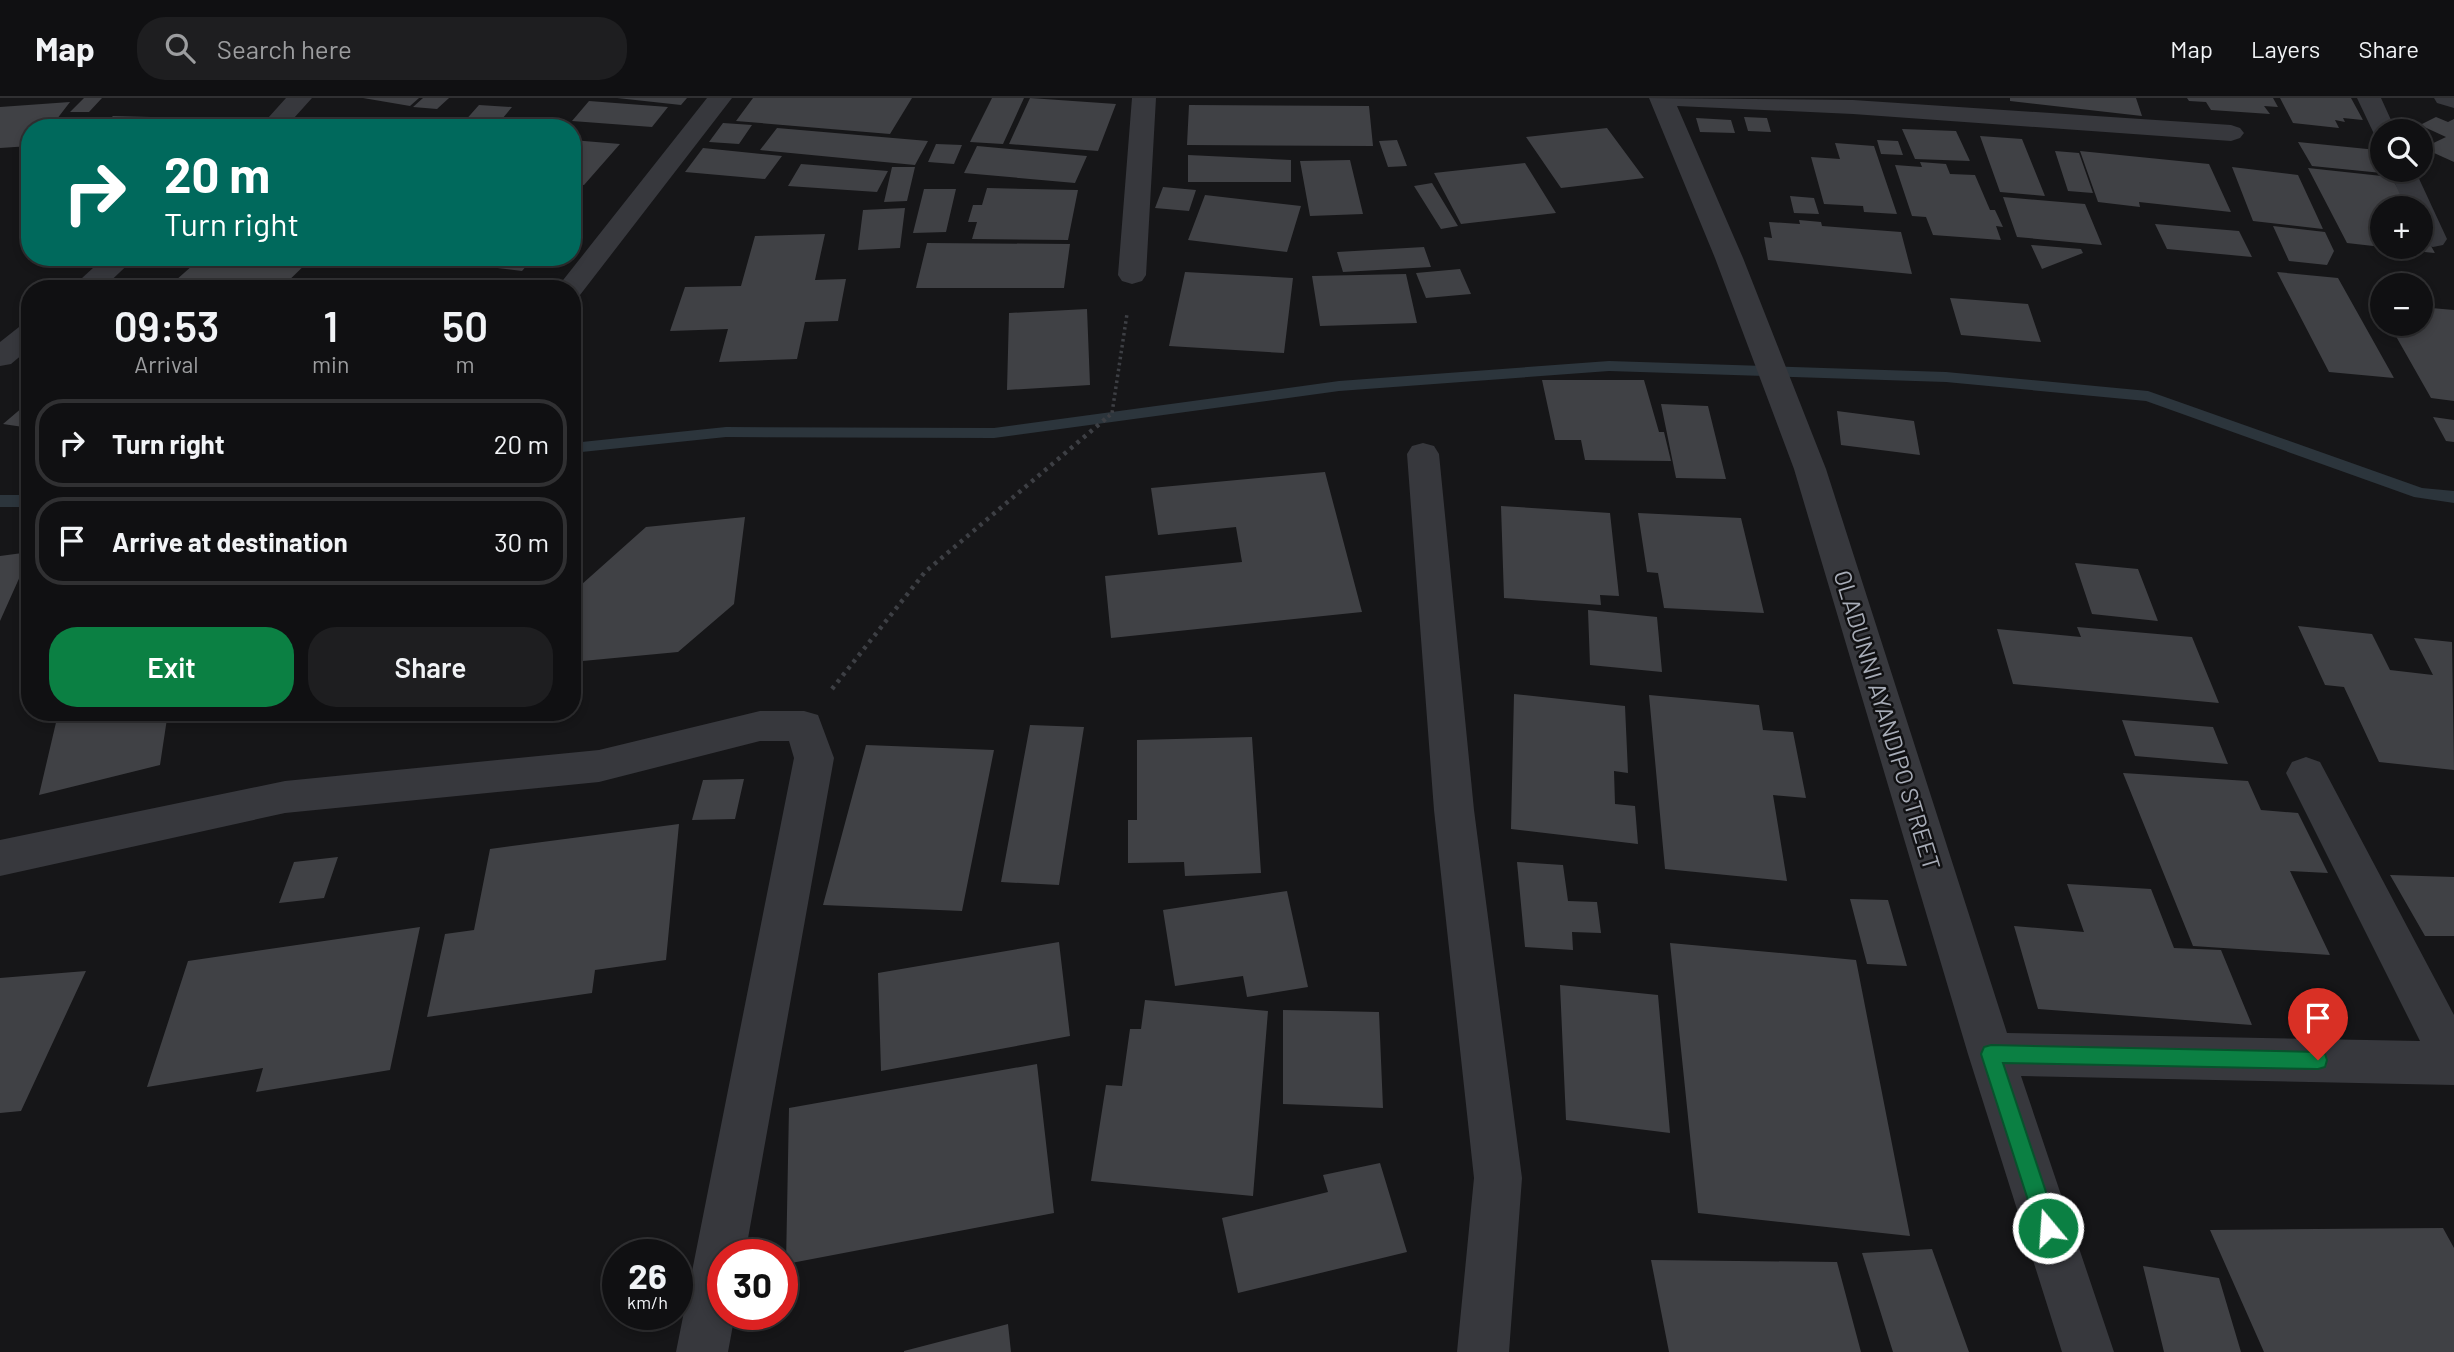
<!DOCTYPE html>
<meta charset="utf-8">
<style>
:root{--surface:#101012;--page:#1e1e20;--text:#f1f3f6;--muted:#9c9d9f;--line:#303032;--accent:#0b8043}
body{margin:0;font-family:Barlow,sans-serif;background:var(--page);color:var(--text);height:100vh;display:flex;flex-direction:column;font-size:26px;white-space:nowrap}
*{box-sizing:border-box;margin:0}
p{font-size:23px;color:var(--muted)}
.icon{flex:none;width:38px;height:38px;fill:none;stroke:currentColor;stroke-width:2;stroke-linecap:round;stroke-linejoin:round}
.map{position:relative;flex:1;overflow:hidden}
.details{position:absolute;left:21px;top:182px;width:560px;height:441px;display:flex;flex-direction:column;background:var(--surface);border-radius:28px;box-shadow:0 4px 10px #0003,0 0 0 2px var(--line)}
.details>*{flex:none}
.banner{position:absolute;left:21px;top:21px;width:560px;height:147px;border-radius:28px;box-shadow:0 4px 10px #0003,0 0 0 2px var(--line);background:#00695c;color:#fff;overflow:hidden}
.fabs{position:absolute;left:2370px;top:21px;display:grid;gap:14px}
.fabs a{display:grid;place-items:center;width:63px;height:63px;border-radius:50%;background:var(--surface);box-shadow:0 4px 10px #0003,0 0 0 2px var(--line);font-size:35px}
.speed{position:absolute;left:602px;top:1141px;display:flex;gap:14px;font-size:35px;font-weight:700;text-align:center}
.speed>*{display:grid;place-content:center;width:91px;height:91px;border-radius:50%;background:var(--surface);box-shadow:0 4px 10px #0003,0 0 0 2px var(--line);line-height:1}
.speed small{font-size:18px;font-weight:400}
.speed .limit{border:10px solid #d22;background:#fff;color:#111}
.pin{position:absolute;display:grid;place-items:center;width:60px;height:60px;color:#fff;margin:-72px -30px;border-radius:50% 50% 50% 0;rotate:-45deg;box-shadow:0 0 7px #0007}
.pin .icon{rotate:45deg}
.me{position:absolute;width:77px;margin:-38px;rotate:342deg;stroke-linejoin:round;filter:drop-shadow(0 0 5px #0008)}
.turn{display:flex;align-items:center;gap:24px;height:147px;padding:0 28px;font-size:32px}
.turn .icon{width:91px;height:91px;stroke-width:2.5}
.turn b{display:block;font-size:49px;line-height:60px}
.eta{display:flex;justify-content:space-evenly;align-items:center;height:119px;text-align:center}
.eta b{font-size:42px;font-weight:600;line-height:49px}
.action{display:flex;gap:14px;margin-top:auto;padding:14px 28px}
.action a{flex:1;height:80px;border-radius:28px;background:var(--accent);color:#fff;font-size:28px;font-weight:600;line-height:80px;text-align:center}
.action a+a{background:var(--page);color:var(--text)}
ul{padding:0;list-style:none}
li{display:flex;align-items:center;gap:21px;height:88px;margin:0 14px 10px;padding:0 14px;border:4px solid var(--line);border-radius:28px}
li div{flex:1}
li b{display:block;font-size:26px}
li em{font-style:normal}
header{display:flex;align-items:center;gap:42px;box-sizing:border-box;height:98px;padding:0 35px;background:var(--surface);border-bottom:2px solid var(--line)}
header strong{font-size:33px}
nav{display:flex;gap:38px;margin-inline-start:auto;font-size:24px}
.search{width:490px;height:63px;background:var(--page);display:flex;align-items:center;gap:18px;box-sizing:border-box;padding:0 24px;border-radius:28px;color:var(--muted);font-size:26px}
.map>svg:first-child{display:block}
</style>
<header>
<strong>Map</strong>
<div class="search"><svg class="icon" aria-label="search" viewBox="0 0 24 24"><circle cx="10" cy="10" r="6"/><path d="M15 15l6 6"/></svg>Search here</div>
<nav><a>Map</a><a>Layers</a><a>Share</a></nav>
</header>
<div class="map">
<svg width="2454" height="1254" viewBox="0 0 2454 1254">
<rect width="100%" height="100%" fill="#161618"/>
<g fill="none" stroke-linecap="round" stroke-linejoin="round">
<path fill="#2c353c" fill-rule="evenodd" d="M 1609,263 L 1946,274 L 2148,293 L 2422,390 L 2454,393 L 2454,405 L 2414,399 L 2146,303 L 1946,284 L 1609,273 L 1339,293 L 994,340 L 726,339 L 572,355 L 572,345 L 726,329 L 994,330 L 1339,283 Z
M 0,397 L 30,397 L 30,409 L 0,409 Z"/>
</g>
<path fill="#404145" d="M 84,0 L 102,0 L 89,14 L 70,14 Z
M 363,0 L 419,0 L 410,8 Z
M 423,0 L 449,0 L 437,11 L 413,9 Z
M 617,0 L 687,0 L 681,7 Z
M 753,0 L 912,0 L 890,36 L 736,23 Z
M 992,0 L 1024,0 L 1003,46 L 970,44 Z
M 1030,0 L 1116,6 L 1098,53 L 1009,46 Z
M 2010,0 L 2136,0 L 2142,18 L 2010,3 Z
M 2187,0 L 2273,0 L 2278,9 L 2264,8 L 2270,16 L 2211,12 L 2206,4 L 2189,3 Z
M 2280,0 L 2351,0 L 2363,22 L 2343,20 L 2345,24 L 2335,22 L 2339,30 L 2293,25 Z
M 589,3 L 668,9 L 652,29 L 572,23 Z
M 70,4 L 50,30 L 30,30 L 30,48 L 0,50 L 0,9 Z
M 479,7 L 512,9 L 497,27 L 463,25 Z
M 1189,7 L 1369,8 L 1373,48 L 1187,47 Z
M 113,18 L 189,20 L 179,30 L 100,30 Z
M 1744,19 L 1767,20 L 1771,34 L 1748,33 Z
M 2436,19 L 2448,24 L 2454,21 L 2454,64 L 2423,50 L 2446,39 L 2420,27 Z
M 1696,20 L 1731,22 L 1735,35 L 1700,34 Z
M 341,21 L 414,28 L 414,30 L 331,30 Z
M 723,25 L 752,27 L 739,46 L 709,44 Z
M 777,30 L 928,43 L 915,67 L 760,52 Z
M 1607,30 L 1644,80 L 1561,90 L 1526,39 Z
M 1902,31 L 1956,33 L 1970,63 L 1915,61 Z
M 1980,38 L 2022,41 L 2045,98 L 2000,94 Z
M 572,42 L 620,46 L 584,87 L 572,86 Z
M 1397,42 L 1407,68 L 1388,69 L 1379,43 Z
M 1877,42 L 1898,43 L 1903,57 L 1881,56 Z
M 2298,44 L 2377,52 L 2382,59 L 2382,72 L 2389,72 L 2392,76 L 2312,68 Z
M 1835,45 L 1874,48 L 1897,116 L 1864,114 L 1863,108 L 1824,106 L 1811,59 L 1840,61 Z
M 936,46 L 962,47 L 954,66 L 928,64 Z
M 977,48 L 1087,58 L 1075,85 L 964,75 Z
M 703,50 L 782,58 L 765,81 L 685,74 Z
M 2055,53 L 2079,55 L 2093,95 L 2068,93 Z
M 2080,53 L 2209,66 L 2231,114 L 2139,104 L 2140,109 L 2098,104 Z
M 1188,57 L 1291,62 L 1291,84 L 1188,84 Z
M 1350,62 L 1363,116 L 1310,118 L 1300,63 Z
M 1920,64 L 1946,66 L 1950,76 L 1975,77 L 1990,112 L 1995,112 L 2003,129 L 1996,128 L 2001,142 L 1933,137 L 1926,119 L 1912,118 L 1895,67 L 1922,69 Z
M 1525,65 L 1556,115 L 1461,126 L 1434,75 Z
M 801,66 L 888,73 L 877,94 L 788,88 Z
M 892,69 L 915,69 L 907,103 L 884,104 Z
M 2232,69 L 2298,77 L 2323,131 L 2253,123 Z
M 2308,70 L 2391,79 L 2410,110 L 2382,110 L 2382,149 L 2347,145 Z
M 1432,85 L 1458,128 L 1441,131 L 1414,88 Z
M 1163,89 L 1196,92 L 1189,113 L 1155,110 Z
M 987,90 L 1078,92 L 1068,142 L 972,141 L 977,124 L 968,124 L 973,107 L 982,107 Z
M 924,91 L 956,91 L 946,134 L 913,135 Z
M 1205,97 L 1301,108 L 1287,154 L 1188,142 Z
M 1790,98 L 1814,100 L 1819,116 L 1794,115 Z
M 2003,99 L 2085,106 L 2102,147 L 2017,139 Z
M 905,110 L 900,150 L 858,152 L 863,112 Z
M 1799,122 L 1821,124 L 1822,128 L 1901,134 L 1912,176 L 1768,162 L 1764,139 L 1772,140 L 1769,124 L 1800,126 Z
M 2155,126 L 2239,133 L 2252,159 L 2167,151 Z
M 2273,128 L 2325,134 L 2334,153 L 2327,167 L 2289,163 Z
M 2420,129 L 2435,155 L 2394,151 L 2420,149 Z
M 825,136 L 815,182 L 846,181 L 838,223 L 805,224 L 797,261 L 719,264 L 728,231 L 670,233 L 685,189 L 741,188 L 755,138 Z
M 927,145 L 1070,146 L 1064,190 L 916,190 Z
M 2031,147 L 2081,151 L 2083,155 L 2042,171 Z
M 1424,149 L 1431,169 L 1343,174 L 1337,154 Z
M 202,159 L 313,159 L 280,191 L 166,191 Z
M 404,159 L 534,159 L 522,173 Z
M 1460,171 L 1471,196 L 1426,200 L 1416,175 Z
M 1185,174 L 1293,180 L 1284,255 L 1169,248 Z
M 2277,174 L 2338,180 L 2394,280 L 2329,274 Z
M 1406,176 L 1417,225 L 1320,228 L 1312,178 Z
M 1950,200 L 2028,206 L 2041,244 L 1961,237 Z
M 2420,209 L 2454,212 L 2454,303 L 2431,300 L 2389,226 L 2420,226 Z
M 1087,211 L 1090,287 L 1007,292 L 1009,215 Z
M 1542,282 L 1644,282 L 1659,334 L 1664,334 L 1671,363 L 1585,362 L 1581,342 L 1555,342 Z
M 30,303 L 30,330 L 3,326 Z
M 1661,306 L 1708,308 L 1726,381 L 1676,380 Z
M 1837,313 L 1914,323 L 1920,357 L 1841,347 Z
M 2433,319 L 2454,322 L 2454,344 L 2446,343 Z
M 1325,374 L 1362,514 L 1111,540 L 1105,478 L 1242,464 L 1236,429 L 1158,437 L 1151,390 Z
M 1501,408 L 1610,415 L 1619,498 L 1600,497 L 1601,507 L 1504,500 Z
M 1638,415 L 1741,420 L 1764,515 L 1664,510 L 1658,475 L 1647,474 Z
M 745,419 L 734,506 L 678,554 L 572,564 L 572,495 L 646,429 Z
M 30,454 L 30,456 L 0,523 L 0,458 Z
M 2075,465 L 2138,471 L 2158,523 L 2092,516 Z
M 1588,512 L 1657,519 L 1662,574 L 1590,567 Z
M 2298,528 L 2372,536 L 2390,572 L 2433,577 L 2414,540 L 2452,544 L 2454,672 L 2379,664 L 2344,589 L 2325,587 Z
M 2077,529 L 2192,539 L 2219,605 L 2013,586 L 1997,531 L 2081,539 Z
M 1514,596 L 1625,608 L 1628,675 L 1614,673 L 1615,706 L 1635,708 L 1638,746 L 1511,731 Z
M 1649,597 L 1759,607 L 1763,632 L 1793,634 L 1806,700 L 1773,697 L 1787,783 L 1665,771 Z
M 65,614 L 168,614 L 160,667 L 39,697 L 58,616 Z
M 2122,622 L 2213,629 L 2228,666 L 2135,658 Z
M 1030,627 L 1084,629 L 1059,787 L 1001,784 Z
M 1252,639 L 1261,775 L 1185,778 L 1184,764 L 1128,765 L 1128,722 L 1137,722 L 1137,642 Z
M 866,647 L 994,652 L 962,813 L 823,807 Z
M 2123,675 L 2248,683 L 2261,712 L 2298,715 L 2328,775 L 2290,773 L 2330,857 L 2193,848 Z
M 744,681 L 735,721 L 692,722 L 703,682 Z
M 679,726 L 666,862 L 595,872 L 592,895 L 427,919 L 445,836 L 474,832 L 490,751 Z
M 338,759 L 324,800 L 279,805 L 294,764 Z
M 1517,764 L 1563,767 L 1568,803 L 1597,804 L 1601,835 L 1572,834 L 1573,852 L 1525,849 Z
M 2390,777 L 2454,779 L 2454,838 L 2425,838 Z
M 2067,786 L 2151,791 L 2174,850 L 2221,852 L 2252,927 L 2038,911 L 2014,828 L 2084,834 Z
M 1287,793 L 1308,889 L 1247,899 L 1243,878 L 1175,888 L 1163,812 Z
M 1850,801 L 1888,802 L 1907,868 L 1867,866 Z
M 420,829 L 390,972 L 256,994 L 263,970 L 147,989 L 188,863 Z
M 1059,844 L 1070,938 L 881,973 L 878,875 Z
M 1670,845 L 1856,862 L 1910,1138 L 1698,1115 Z
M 86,873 L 21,1013 L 0,1015 L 0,880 Z
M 1560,887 L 1658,897 L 1670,1035 L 1566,1022 Z
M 1145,902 L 1268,913 L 1253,1098 L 1091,1083 L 1106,987 L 1122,988 L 1130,931 L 1141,931 Z
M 1283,912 L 1379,914 L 1383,1010 L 1283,1006 Z
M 1037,966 L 1054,1115 L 786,1166 L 789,1010 Z
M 1380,1065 L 1407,1154 L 1238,1195 L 1222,1120 L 1328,1094 L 1323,1077 Z
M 2443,1130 L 2454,1150 L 2454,1254 L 2264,1254 L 2210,1132 Z
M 1932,1151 L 1969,1254 L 1893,1254 L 1862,1155 Z
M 1651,1162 L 1837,1164 L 1861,1254 L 1669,1254 Z
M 2143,1168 L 2219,1180 L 2241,1254 L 2164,1254 Z
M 1008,1226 L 1011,1254 L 904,1254 L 904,1253 Z"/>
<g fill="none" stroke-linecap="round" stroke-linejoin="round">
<path stroke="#3d3f44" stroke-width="3.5" stroke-dasharray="2.5 3.5" stroke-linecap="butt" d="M 1108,319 L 1112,315 L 1127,216"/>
<path stroke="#3d3f44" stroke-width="4.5" stroke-dasharray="3.5 5" stroke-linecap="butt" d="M 832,591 L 925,474 L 1110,317"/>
<path fill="#37383d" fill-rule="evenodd" d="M 286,0 L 312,0 L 285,30 L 259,30 Z
M 707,0 L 732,0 L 580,197 L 572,199 L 572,191 L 556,191 Z
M 1132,0 L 1156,0 L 1146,177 L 1142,183 L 1132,186 L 1122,183 L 1118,177 Z
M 1649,0 L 1853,2 L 2231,27 L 2240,30 L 2244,35 L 2240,40 L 2231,43 L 1853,16 L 1677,8 L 1743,160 L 1826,371 L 2007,935 L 2420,943 L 2286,675 L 2292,664 L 2306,659 L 2320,664 L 2454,917 L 2454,987 L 2021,978 L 2114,1254 L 2062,1254 L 1968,956 L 1794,371 L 1715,160 Z
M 2357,0 L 2381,0 L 2396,33 L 2382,33 L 2382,40 L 2375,38 Z
M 2434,0 L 2454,0 L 2454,10 L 2437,5 Z
M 2389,72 L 2415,72 L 2447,141 L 2443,147 L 2433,149 L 2423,147 L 2420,143 L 2420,110 L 2406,110 Z
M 105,159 L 136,159 L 102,191 L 70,191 Z
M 30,226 L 30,250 L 11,266 L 0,268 L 0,244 L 19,229 Z
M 1423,345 L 1434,348 L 1439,356 L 1474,712 L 1522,1080 L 1509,1254 L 1457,1254 L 1474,1080 L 1434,712 L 1407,356 L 1412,348 Z
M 760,613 L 804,613 L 818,617 L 834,660 L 745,1157 L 723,1157 L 723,1216 L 735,1216 L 728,1254 L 676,1254 L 794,660 L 789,643 L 760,643 L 599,684 L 285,715 L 0,778 L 0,742 L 285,683 L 599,652 Z"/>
</g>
<path fill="#0b8043" stroke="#07532c" stroke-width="2" d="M 1991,947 L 2318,954 L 2325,956 L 2327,962 L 2325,969 L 2318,971 L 2003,965 L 2058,1130 L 2055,1137 L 2048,1140 L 2040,1137 L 2037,1130 L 1981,956 L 1984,949 Z"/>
<g text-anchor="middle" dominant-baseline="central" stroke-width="5" stroke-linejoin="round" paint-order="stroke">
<g font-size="24" fill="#a8adb8" stroke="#111113">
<text transform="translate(1888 622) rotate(73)">OLADUNNI AYANDIPO STREET</text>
</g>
</g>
</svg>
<div class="fabs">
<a><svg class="icon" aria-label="search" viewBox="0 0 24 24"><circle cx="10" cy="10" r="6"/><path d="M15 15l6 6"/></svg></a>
<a>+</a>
<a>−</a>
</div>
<div class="speed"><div>26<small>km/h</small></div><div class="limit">30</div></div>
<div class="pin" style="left:2318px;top:962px;background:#d93025"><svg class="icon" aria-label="arrive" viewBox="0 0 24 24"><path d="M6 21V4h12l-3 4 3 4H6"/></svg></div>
<svg class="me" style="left:2048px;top:1130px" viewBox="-20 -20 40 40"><circle r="17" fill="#0b8043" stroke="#fff" stroke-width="3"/><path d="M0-11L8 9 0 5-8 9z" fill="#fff"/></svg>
<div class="banner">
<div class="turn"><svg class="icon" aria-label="right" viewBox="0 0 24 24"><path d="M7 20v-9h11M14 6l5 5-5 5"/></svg><div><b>20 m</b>Turn right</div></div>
</div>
<section class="details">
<div class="eta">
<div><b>09:53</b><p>Arrival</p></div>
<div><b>1</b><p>min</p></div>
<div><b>50</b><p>m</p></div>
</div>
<ul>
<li><svg class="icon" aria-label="right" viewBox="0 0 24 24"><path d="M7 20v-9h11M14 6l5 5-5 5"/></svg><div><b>Turn right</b></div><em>20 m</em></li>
<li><svg class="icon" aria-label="arrive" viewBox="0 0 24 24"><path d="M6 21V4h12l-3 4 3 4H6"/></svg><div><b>Arrive at destination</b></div><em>30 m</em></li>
</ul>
<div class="action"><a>Exit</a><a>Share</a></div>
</section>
</div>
